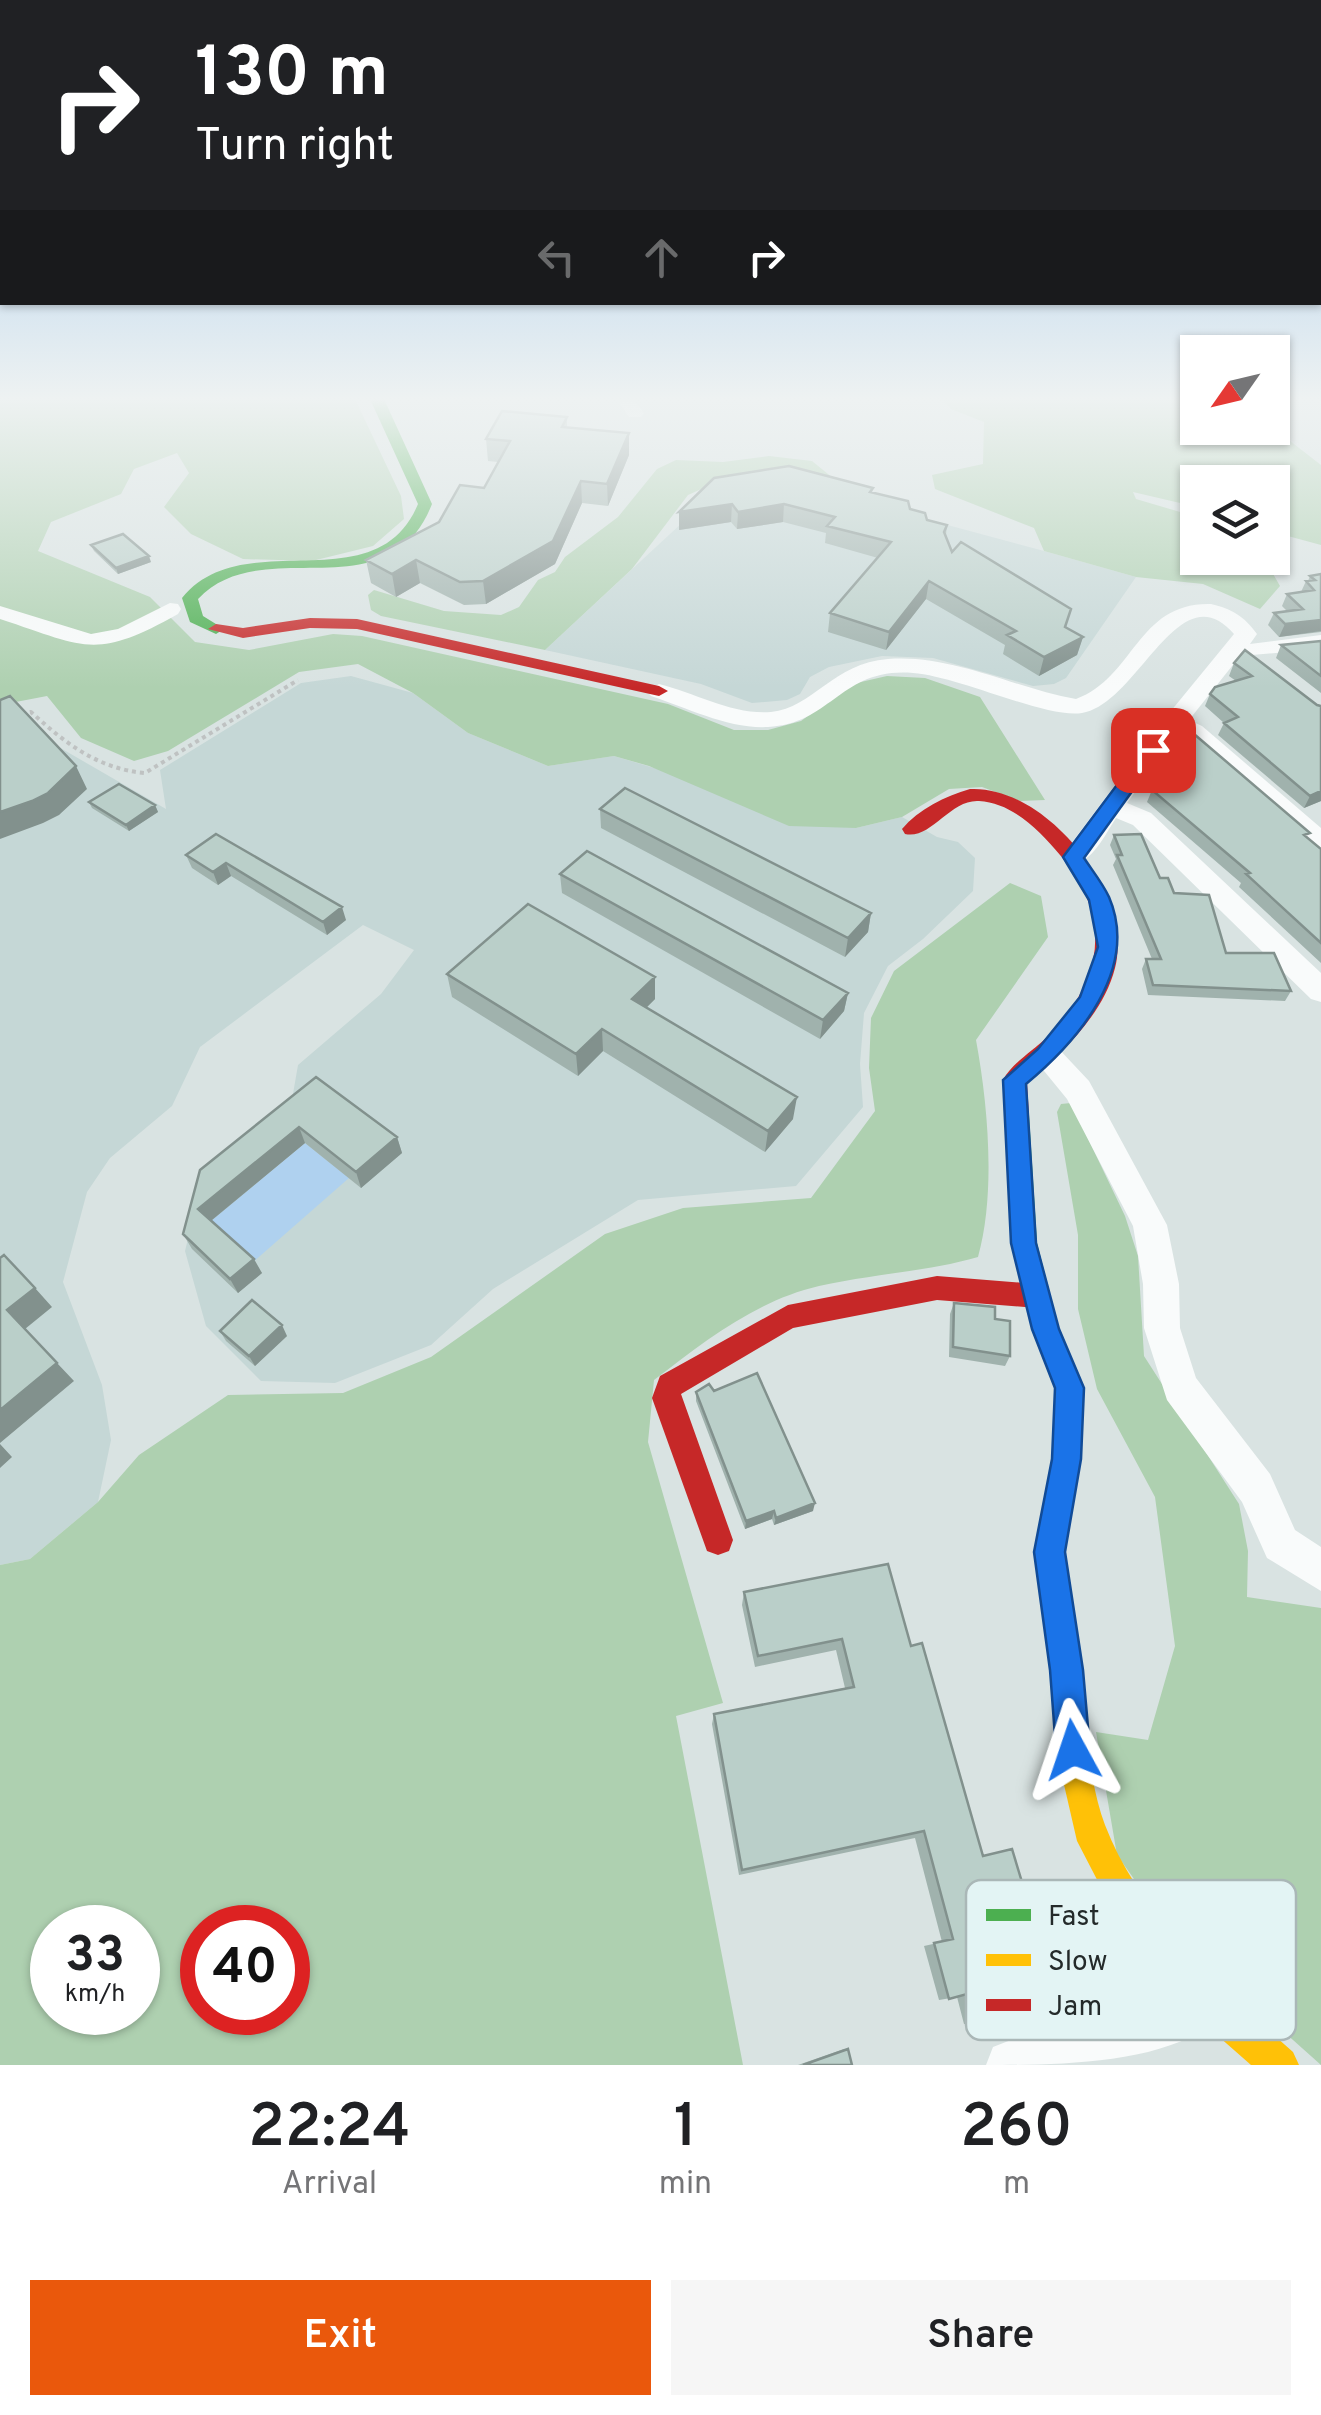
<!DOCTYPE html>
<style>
:root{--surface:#fff;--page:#f6f6f6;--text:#202124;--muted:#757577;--accent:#ea580c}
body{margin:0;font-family:Overpass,sans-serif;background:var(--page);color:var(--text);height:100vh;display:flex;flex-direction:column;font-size:38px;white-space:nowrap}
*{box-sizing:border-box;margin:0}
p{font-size:32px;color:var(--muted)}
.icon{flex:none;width:55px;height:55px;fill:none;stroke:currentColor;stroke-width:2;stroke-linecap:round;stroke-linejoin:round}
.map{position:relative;height:2065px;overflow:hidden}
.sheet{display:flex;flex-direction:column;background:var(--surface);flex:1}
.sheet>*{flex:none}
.hud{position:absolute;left:0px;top:0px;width:1322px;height:305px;box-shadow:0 2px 8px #0004;background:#202124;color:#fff;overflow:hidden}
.needle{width:65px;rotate:236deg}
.controls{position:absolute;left:1180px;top:335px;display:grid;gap:20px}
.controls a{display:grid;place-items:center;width:110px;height:110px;border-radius:0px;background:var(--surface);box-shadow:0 2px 8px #0004;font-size:50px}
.speed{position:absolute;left:30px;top:1905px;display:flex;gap:20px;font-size:50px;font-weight:700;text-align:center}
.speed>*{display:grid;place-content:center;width:130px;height:130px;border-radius:50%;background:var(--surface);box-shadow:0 2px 8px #0004;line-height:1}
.speed small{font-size:25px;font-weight:400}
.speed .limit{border:15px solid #d22;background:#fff;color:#111}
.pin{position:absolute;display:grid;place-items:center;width:85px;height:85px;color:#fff;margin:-42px;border-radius:20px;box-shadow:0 5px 15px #0006}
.me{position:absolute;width:110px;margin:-55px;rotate:355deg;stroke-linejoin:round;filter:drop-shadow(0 0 8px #0008)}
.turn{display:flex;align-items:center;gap:35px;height:210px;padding:0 30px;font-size:45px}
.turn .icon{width:130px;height:130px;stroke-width:2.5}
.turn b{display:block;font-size:70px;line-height:85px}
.lanes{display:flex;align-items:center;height:95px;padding:0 30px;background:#0003;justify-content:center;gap:50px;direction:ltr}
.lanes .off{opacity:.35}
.eta{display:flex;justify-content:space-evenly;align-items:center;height:170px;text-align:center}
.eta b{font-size:60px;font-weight:600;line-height:70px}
.action{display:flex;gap:20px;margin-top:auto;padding:20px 30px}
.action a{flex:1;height:115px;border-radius:0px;background:var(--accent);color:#fff;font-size:40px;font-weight:600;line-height:115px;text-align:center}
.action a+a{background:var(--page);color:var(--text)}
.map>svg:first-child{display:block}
</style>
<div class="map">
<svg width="1321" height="2065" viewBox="0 0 1321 2065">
<rect width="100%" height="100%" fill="#d9e3e2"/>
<path fill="#c5d7d6" d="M 788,482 L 1044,551 L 1136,577 L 1066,678 L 1054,684 L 1033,686 L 933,658 L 882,656 L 829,667 L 810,677 L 800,694 L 787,700 L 752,703 L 701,684 L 545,650 L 712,495 Z
M 351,676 L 413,693 L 468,733 L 548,766 L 614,756 L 856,828 L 902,817 L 937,837 L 958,842 L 975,858 L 973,891 L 923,939 L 888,966 L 864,1013 L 860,1064 L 863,1107 L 796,1186 L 638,1200 L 493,1289 L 431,1345 L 335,1383 L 261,1381 L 206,1326 L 185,1251 L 200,1190 L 290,1111 L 298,1065 L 381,994 L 414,950 L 363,925 L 200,1047 L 172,1106 L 110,1158 L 87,1192 L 63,1282 L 102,1385 L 111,1440 L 98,1502 L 30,1559 L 0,1565 L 0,723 L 22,716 L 57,746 L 166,809 L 160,770 L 301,683 Z"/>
<path fill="#aed0b0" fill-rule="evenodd" d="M 0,399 L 355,399 L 401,496 L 404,519 L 373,546 L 312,561 L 243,559 L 191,534 L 164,507 L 189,473 L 177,453 L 134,469 L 121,494 L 51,522 L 38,551 L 150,597 L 195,642 L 249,650 L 333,634 L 362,636 L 668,704 L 734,730 L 768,730 L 801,721 L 852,684 L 887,676 L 925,678 L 980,697 L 1045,800 L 1020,801 L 982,787 L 949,789 L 902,817 L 856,828 L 789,826 L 649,766 L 614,756 L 548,766 L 468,733 L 413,693 L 358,664 L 299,672 L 168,751 L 134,761 L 81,738 L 47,696 L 0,705 Z
M 941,399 L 1197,399 L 1198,428 L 1272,427 L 1321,465 L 1321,545 L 1273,532 L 1272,482 L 1198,482 L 1197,507 L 1133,492 L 1136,499 L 1197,517 L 1198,558 L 1264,558 L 1280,586 L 1260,609 L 1203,584 L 1136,577 L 1044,551 L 1034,528 L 935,489 L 932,475 L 983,464 L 984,422 L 951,409 Z
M 769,456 L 812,461 L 844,487 L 708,486 L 688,495 L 632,569 L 545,650 L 381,616 L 371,610 L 368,595 L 374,590 L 444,611 L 501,615 L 519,607 L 538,580 L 555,572 L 565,557 L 618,517 L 657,469 L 676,460 L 723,462 Z
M 1010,883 L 1041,896 L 1048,937 L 976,1040 C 988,1105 996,1193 978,1257 C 926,1272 872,1274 819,1286 C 755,1301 705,1341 654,1380 L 648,1442 L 723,1703 L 676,1716 L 743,2065 L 0,2065 L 0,1565 L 30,1559 L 98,1502 L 139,1455 L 228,1395 L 343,1393 L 431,1357 L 605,1234 L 683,1208 L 811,1198 L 875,1111 L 869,1068 L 871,1018 L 894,971 ZM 52,1928 L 138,1928 L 138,2012 L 52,2012 ZM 202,1928 L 288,1928 L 288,2012 L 202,2012 Z
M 1071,1103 L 1125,1216 L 1138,1256 L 1144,1356 L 1239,1504 L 1248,1551 L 1247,1597 L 1321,1608 L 1321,2065 L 1171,1931 L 1117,1855 L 1096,1732 L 1148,1740 L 1175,1646 L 1155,1497 L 1097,1389 L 1078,1309 L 1078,1235 L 1057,1112 L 1061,1104 Z"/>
<path fill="#afd1ef" d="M 305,1143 L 349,1178 L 251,1264 L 207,1224 Z"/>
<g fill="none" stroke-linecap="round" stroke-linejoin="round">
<path stroke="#bfc2c2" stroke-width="4" stroke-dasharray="4 4" stroke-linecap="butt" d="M 22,714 L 31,712 C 65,743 98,769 145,773 L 298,680"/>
<path fill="#f9fbfb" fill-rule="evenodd" d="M 617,399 L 633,399 L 644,413 L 641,417 L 629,417 Z
M 170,603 L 178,604 L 181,609 L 178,614 C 94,661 86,647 0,619 L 0,606 L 91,634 L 118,629 Z
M 1211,604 C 1232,609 1244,616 1257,634 L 1250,644 L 1321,635 L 1321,649 L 1240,656 L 1189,720 L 1202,726 L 1321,828 L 1321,851 L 1312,848 L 1178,733 L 1127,803 L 1151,813 L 1321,973 L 1321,1002 L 1311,999 L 1133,825 L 1116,818 C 1104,836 1089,870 1065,863 L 1061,857 L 1166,717 L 1234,634 C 1179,570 1139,703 1082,713 C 1047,719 958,676 913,673 C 841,667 832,724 768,727 C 728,729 688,708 651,696 L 647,691 L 659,684 C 696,693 732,715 771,712 C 813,708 833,663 888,659 C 952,654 1014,688 1076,699 C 1135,677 1137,602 1211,604 Z
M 1046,1043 L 1057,1047 L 1089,1081 L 1167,1225 L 1179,1284 L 1180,1328 L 1196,1378 L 1270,1474 L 1295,1530 L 1321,1547 L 1321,1591 L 1267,1558 L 1242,1502 L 1167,1400 L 1144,1328 L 1143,1284 L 1133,1226 L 1067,1099 L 1031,1055 L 1035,1047 Z
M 1206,1976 L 1223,1984 L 1231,2001 C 1195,2065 1061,2065 986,2065 L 993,2047 L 1011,2040 L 1160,2009 L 1189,1984 Z"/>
<path fill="#4caf50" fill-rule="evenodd" d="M 370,399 L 384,399 L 432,504 C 388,616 263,530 198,599 L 203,616 L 224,629 L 216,634 L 190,622 L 182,598 C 244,522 376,605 418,504 Z
M 1017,1105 L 1025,1108 L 1029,1115 L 1037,1243 L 1059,1329 L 1084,1388 L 1080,1459 L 1064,1552 L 1081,1659 L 1076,1670 L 1065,1675 L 1054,1670 L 1049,1659 L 1034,1552 L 1052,1459 L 1056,1388 L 1033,1329 L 1011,1243 L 1005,1115 L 1009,1108 Z"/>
<path fill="#ffc107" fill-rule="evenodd" d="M 1065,1643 L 1076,1648 L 1081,1659 C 1086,1713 1086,1774 1105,1825 C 1140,1916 1222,1990 1293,2052 L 1299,2065 L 1251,2065 L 1193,2014 L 1120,1924 L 1077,1841 L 1056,1750 L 1049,1659 L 1054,1648 Z"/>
<path fill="#c62828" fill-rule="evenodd" d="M 310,618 L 357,619 L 659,686 L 668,691 L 659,696 L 357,629 L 310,628 L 243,638 L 208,629 L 216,624 L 243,628 Z
M 970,789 C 1046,785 1134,895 1115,968 C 1103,1015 1062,1053 1027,1083 L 1029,1115 L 1025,1122 L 1017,1125 L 1009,1122 L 1003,1080 C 1012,1063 1033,1051 1047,1037 C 1103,981 1114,919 1060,855 C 1040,831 1013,803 979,801 C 950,799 931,840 905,834 L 902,829 C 919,809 945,796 970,789 Z
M 937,1276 L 1037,1284 L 1046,1287 L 1050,1296 L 1046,1305 L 1037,1308 L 937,1300 L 793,1328 L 681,1394 L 733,1540 L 729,1551 L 718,1555 L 707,1551 L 652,1398 L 660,1376 L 788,1305 Z"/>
</g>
<path fill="#a0b2ad" d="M 567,417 L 567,428 L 629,455 L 608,506 L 582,503 L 555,564 L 486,604 L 464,605 L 420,583 L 396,597 L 371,583 L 366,560 L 439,522 L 484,488 L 498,462 L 488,461 L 486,439 Z
M 714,478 L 873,488 L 872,493 L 910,509 L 927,520 L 947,525 L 946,535 L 952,552 L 1065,627 L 1083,637 L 1077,655 L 1039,676 L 1003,654 L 1005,645 L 926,599 L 886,650 L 828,632 L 830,613 L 878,558 L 825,543 L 826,533 L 783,522 L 737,529 L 731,522 L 679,530 Z
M 91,545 L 151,562 L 118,574 L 94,551 Z
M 1321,574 L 1321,632 L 1279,637 L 1268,625 L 1274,613 L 1287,611 L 1282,606 L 1287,594 L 1301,592 L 1306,581 L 1308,581 L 1310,576 Z
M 1321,641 L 1321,693 L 1276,658 L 1281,645 Z
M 1234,663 L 1317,705 L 1321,801 L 1304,808 L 1218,735 L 1224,723 L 1205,706 L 1210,694 L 1236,681 L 1229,676 Z
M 1185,738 L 1321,849 L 1321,963 L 1239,887 L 1241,883 L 1147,802 L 1152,790 L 1174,781 L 1169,777 L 1174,765 L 1178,763 L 1174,760 Z
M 89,802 L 155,805 L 158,812 L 129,831 L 92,808 Z
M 600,809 L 871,913 L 868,932 L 845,957 L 601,828 Z
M 216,834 L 346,920 L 327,935 L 231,876 L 218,885 L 192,868 L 186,855 Z
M 1114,835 L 1160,878 L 1226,953 L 1291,991 L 1285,1001 L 1148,995 L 1142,969 L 1146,959 L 1152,959 L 1113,865 L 1116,859 L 1110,845 Z
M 560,874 L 848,993 L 844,1011 L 820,1039 L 562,893 Z
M 447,974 L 655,977 L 655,999 L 646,1008 L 793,1119 L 765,1152 L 603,1051 L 578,1076 L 452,997 Z
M 316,1077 L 397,1137 L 402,1153 L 361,1188 L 305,1143 L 211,1221 L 262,1273 L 238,1293 L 192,1249 L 183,1234 Z
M 954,1303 L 995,1319 L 1010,1356 L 1005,1366 L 949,1357 L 950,1314 Z
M 220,1331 L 287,1336 L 255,1366 L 226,1341 Z
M 714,1391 L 813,1511 L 774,1525 L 772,1519 L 745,1529 L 696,1401 L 696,1392 Z
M 888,1564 L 976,2025 L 964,2024 L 957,1997 L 939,2000 L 924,1946 L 942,1942 L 915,1838 L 739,1875 L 712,1724 L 714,1714 L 845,1688 L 836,1650 L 755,1667 L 742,1605 L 744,1592 Z
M 844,2049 L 848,2049 L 852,2065 L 798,2065 Z"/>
<path fill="#82918d" d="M 629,433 L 629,455 L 608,506 L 607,484 Z
M 581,481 L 582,503 L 555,564 L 486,604 L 483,581 Z
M 732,504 L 731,522 L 679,530 L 679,512 Z
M 784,504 L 783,522 L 737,529 L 738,512 Z
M 149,556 L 151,562 L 118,574 L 116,568 Z
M 416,560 L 420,583 L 396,597 L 392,574 Z
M 929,581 L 926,599 L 886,650 L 889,632 Z
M 1321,620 L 1321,631 L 1279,637 L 1285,624 Z
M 1083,637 L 1077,655 L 1039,676 L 1044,657 Z
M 76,766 L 87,789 L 59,815 L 43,823 L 0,839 L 0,812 Z
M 1321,791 L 1321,801 L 1304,808 L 1310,796 Z
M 155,805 L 158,812 L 129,831 L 126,825 Z
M 226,863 L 231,876 L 218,885 L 213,872 Z
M 342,907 L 346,920 L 327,935 L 323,922 Z
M 871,913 L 868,932 L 845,957 L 848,938 Z
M 655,977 L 655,999 L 632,1022 L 632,999 Z
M 848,993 L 844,1011 L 820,1039 L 823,1020 Z
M 602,1029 L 603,1051 L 578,1076 L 576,1054 Z
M 797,1097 L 793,1119 L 765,1152 L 768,1131 Z
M 299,1127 L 305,1143 L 207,1224 L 198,1209 Z
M 397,1137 L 402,1153 L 361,1188 L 356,1172 Z
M 254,1259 L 262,1273 L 238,1293 L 230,1279 Z
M 35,1288 L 52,1307 L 25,1329 L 7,1310 Z
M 282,1325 L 287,1336 L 255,1366 L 249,1356 Z
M 57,1363 L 74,1381 L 0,1443 L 0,1410 Z
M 0,1444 L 12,1457 L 0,1468 Z
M 815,1503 L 813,1511 L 774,1525 L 776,1518 Z
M 774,1511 L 772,1519 L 745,1529 L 746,1521 Z"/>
<path fill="#bacfc9" stroke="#82918d" stroke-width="2.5" d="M 502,411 L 567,417 L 562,427 L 629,433 L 607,484 L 581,481 L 553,541 L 483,581 L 460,582 L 416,560 L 392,574 L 366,560 L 439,522 L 460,485 L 484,488 L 510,441 L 486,439 Z
M 789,466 L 873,488 L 870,492 L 908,501 L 910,509 L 925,513 L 927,520 L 947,525 L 944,532 L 952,552 L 961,542 L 1071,609 L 1065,627 L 1083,637 L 1044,657 L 1007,635 L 1016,631 L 929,581 L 889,632 L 830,613 L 891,542 L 827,526 L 835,517 L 784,504 L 738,512 L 732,504 L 679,512 L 714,478 Z
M 123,534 L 149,556 L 116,568 L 91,545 Z
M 1321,574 L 1321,620 L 1285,624 L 1274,613 L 1303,609 L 1287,594 L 1314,590 L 1306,581 L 1315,580 L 1310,576 Z
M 1321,641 L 1321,676 L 1281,645 Z
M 1245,650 L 1317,705 L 1321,706 L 1321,791 L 1310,796 L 1224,723 L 1238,717 L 1210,694 L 1215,687 L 1252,676 L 1234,663 Z
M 10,696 L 76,766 L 48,793 L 32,801 L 0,812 L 0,700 Z
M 1194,734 L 1310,833 L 1304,835 L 1321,849 L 1321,943 L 1246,874 L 1250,873 L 1152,790 L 1188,776 L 1174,765 L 1192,758 L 1179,748 L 1192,743 L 1185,738 Z
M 119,784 L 155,805 L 126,825 L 89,802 Z
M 625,788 L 871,913 L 848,938 L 600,809 Z
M 216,834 L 342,907 L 323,922 L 226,863 L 213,872 L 186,855 Z
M 1141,834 L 1160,878 L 1168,878 L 1174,893 L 1209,895 L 1226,953 L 1274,953 L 1291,991 L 1153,985 L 1146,959 L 1161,959 L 1117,855 L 1122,855 L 1114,835 Z
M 587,851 L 848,993 L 823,1020 L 560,874 Z
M 528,904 L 655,977 L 632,999 L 797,1097 L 768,1131 L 602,1029 L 576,1054 L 447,974 Z
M 316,1077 L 397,1137 L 356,1172 L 299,1127 L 198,1209 L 254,1259 L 230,1279 L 183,1234 L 200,1170 Z
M 4,1255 L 35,1288 L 7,1310 L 57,1363 L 0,1410 L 0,1258 Z
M 252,1300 L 282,1325 L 249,1356 L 220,1331 Z
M 954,1303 L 995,1307 L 995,1319 L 1010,1321 L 1010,1356 L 953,1347 Z
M 757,1373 L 815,1503 L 776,1518 L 774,1511 L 746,1521 L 696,1392 L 709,1384 L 714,1391 Z
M 888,1564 L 911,1646 L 922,1643 L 983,1856 L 1012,1849 L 1059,2005 L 976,2025 L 967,1994 L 949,1999 L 934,1943 L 953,1939 L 924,1831 L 742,1870 L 714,1714 L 854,1687 L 842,1639 L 758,1656 L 744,1592 Z
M 848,2049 L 852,2065 L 803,2065 Z"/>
<linearGradient id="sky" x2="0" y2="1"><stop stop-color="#91c0eb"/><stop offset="0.58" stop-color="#eef2f2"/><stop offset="1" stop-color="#eef2f2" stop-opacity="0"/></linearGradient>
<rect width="1321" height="688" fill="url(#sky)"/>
<path fill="#1a73e8" stroke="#114b97" stroke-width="2.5" d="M 1153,744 L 1162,750 L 1084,858 C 1092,870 1103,884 1109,897 C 1140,969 1078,1041 1026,1084 L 1036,1243 L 1059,1329 L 1084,1388 L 1081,1459 L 1065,1552 L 1083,1670 L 1090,1750 L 1085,1762 L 1073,1767 L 1061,1762 L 1056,1750 L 1050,1670 L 1034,1552 L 1052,1459 L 1055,1388 L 1032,1329 L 1011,1243 L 1003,1080 L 1038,1049 L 1080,997 L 1098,947 L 1089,900 L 1063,857 L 1146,746 Z"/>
<rect x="966" y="1880" width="330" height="160" rx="15" fill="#e3f4f4" stroke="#aab7b7" stroke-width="2.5"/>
<rect x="986" y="1909" width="45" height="12" fill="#4caf50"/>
<rect x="986" y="1954" width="45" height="12" fill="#ffc107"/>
<rect x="986" y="1999" width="45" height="12" fill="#c62828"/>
<g font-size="28" fill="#242a2a">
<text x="1048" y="1925">Fast</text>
<text x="1048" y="1970">Slow</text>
<text x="1048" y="2015">Jam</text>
</g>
</svg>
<div class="controls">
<a><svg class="needle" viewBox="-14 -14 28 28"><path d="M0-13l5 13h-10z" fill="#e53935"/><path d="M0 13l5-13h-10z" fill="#757577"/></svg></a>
<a><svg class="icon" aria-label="layers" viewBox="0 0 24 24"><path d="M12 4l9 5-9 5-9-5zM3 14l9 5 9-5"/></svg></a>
</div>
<div class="speed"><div>33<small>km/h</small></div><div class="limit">40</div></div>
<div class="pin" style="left:1153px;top:750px;background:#d93025"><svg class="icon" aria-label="arrive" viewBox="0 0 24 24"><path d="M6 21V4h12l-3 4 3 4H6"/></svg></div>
<svg class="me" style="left:1073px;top:1750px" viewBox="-20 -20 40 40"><path d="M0-17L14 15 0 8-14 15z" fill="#1a73e8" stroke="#fff" stroke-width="4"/></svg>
<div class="hud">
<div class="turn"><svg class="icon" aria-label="right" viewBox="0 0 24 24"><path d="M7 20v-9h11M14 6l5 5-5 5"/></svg><div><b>130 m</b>Turn right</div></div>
<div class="lanes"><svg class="icon off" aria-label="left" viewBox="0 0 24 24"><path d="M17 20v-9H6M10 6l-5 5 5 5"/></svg><svg class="icon off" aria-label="ahead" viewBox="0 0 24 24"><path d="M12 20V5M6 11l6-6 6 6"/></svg><svg class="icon" aria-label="right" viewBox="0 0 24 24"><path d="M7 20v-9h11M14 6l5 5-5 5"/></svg></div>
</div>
</div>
<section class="sheet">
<div class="eta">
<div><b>22:24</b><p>Arrival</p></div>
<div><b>1</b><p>min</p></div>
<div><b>260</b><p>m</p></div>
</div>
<div class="action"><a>Exit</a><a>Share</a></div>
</section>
